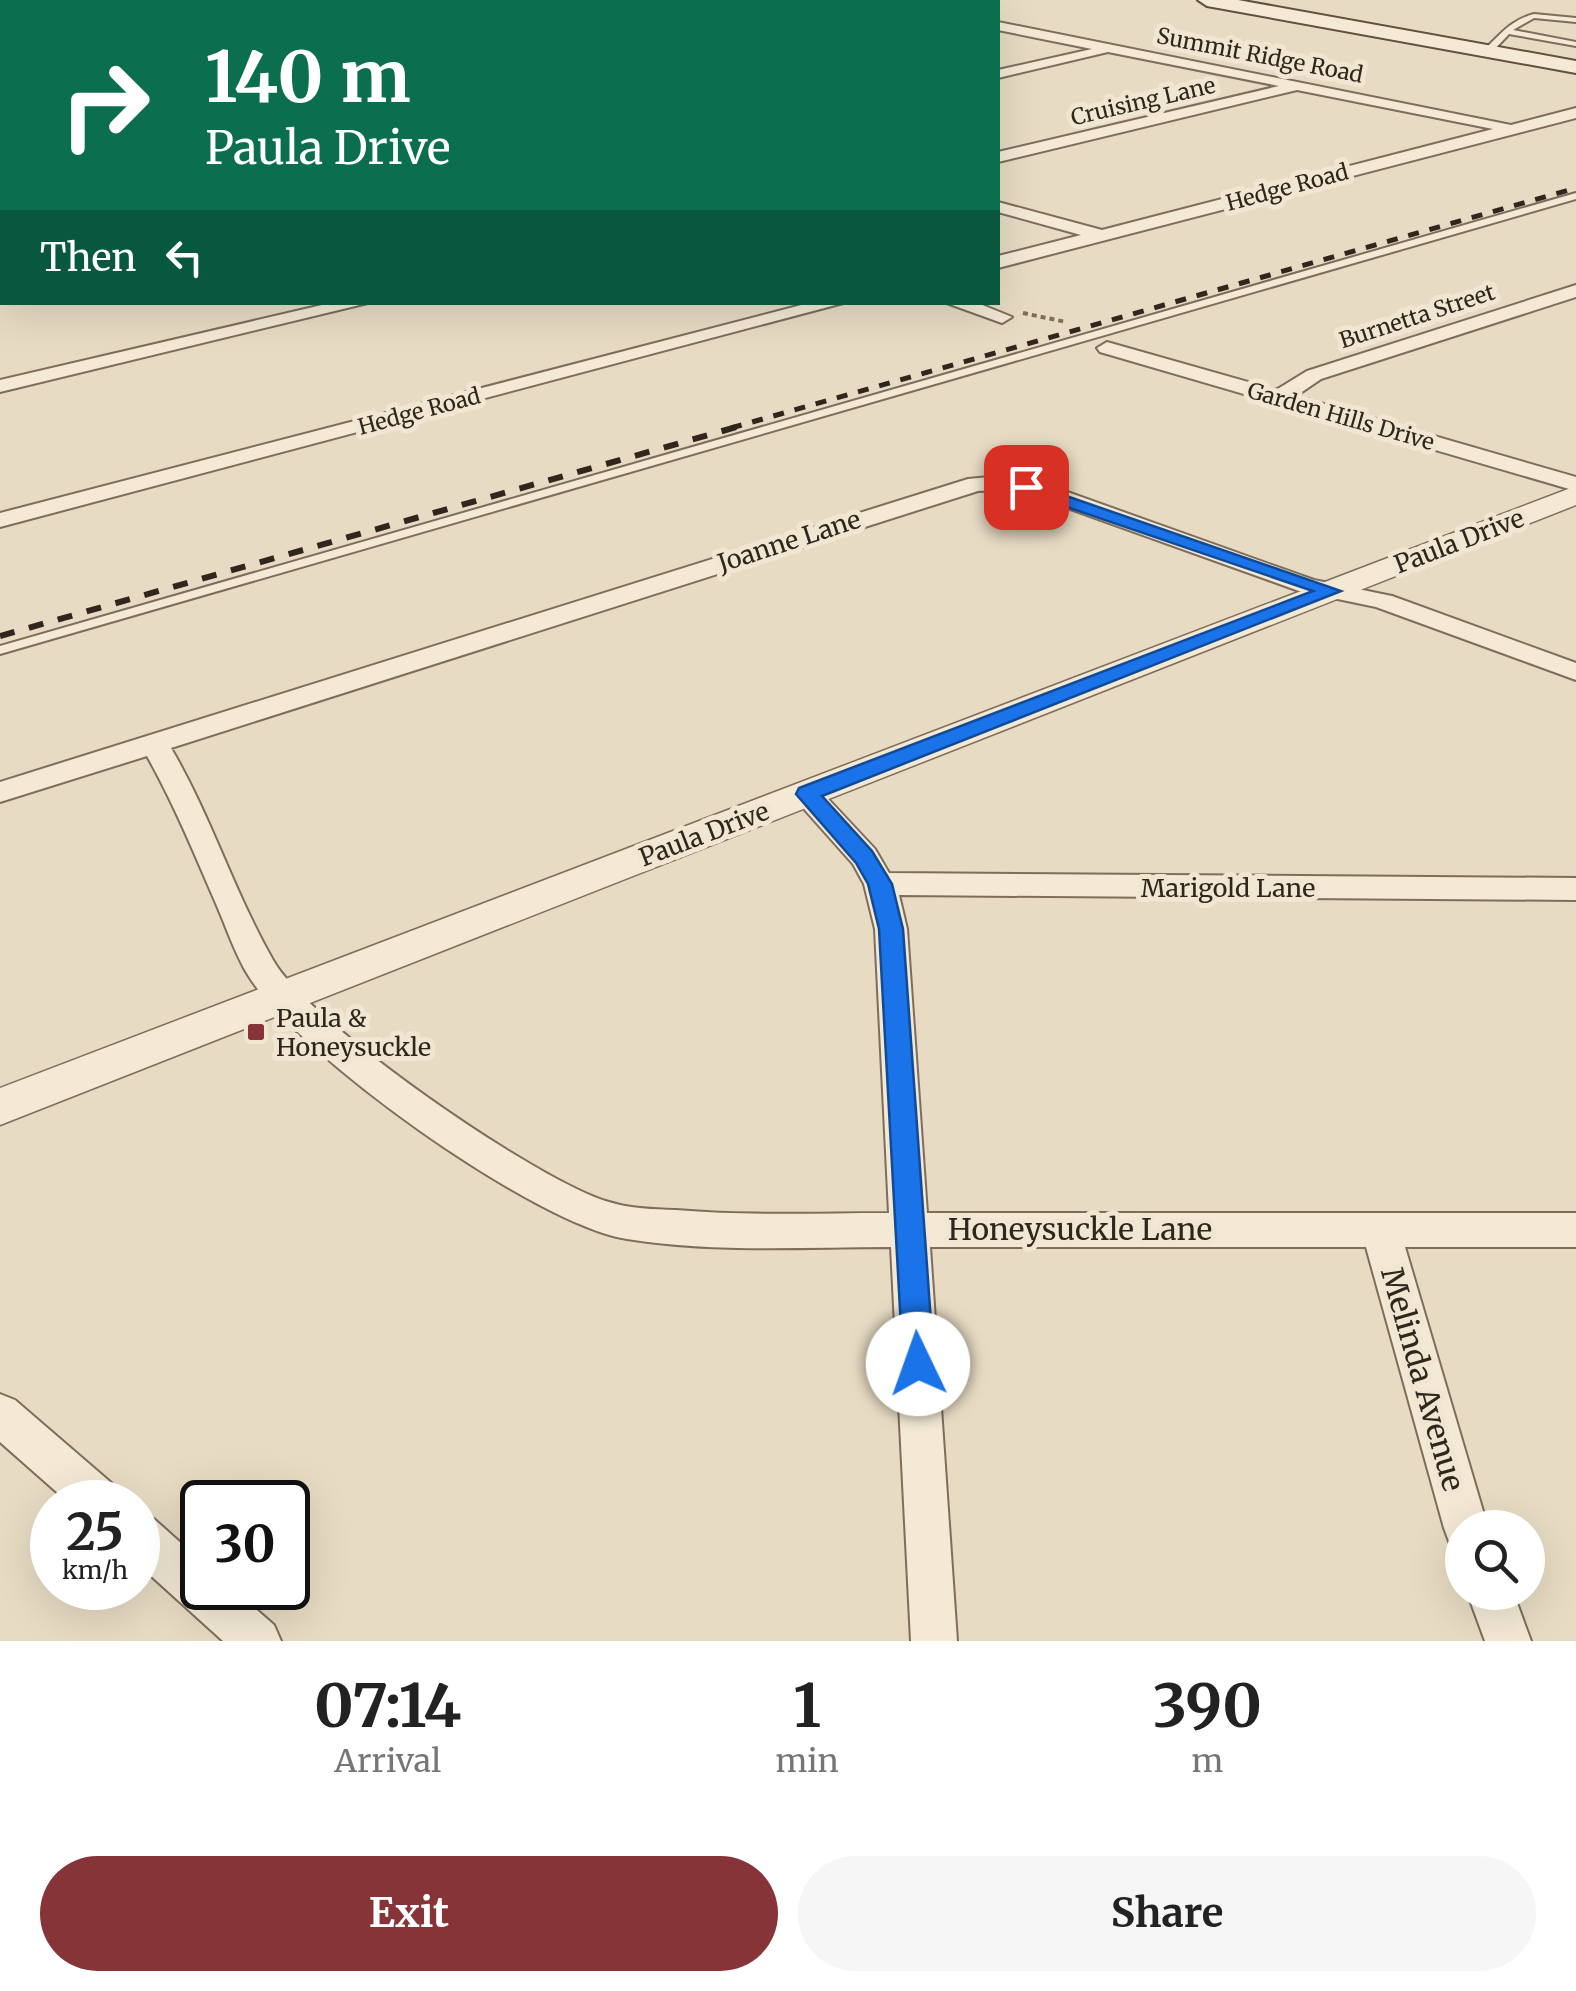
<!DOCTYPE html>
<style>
:root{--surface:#fff;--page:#f6f6f6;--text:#222;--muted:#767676;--accent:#863438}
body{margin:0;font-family:Merriweather,serif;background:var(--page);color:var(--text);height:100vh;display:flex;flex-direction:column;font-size:38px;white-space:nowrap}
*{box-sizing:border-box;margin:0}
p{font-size:32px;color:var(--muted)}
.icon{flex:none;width:55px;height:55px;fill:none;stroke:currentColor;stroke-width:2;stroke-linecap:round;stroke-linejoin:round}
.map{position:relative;height:1641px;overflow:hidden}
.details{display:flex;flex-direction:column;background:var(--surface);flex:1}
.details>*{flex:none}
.guide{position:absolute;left:0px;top:0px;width:1000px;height:305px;box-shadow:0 10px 40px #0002;background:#0b6e4f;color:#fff;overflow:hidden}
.fabs{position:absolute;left:1445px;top:1510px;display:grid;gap:20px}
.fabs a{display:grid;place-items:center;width:100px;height:100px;border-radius:50%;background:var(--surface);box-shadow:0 10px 40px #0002;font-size:50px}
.speed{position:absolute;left:30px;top:1480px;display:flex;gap:20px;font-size:50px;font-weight:700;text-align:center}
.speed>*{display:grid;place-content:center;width:130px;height:130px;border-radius:50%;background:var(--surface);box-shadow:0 10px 40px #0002;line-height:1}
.speed small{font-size:25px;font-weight:400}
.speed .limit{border:5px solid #111;border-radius:15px;background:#fff;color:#111}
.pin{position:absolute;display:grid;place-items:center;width:85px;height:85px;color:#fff;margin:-42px;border-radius:20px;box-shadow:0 5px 15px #0006}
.me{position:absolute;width:110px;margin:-55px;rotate:357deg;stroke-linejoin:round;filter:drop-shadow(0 0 8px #0008)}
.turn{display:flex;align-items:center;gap:35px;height:210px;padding:0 40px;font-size:45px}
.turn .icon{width:130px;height:130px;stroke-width:2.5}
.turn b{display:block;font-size:70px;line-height:85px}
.then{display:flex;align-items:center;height:95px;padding:0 40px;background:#0003;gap:20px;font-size:38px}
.eta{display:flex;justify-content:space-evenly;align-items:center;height:170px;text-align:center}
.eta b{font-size:60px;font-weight:700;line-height:70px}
.button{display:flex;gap:20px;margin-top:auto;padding:20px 40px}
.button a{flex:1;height:115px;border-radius:60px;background:var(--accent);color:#fff;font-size:40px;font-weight:700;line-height:115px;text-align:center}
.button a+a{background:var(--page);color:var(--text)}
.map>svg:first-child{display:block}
</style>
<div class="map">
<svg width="1576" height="1641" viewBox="0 0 1576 1641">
<rect width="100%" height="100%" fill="#e7dbc3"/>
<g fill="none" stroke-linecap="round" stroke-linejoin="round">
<defs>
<path id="service" d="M 1534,14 L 1576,18 L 1576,22 L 1534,18 L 1513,30 L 1576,42 L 1576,46 L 1509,34 L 1491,53 L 1485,53 L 1485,49 C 1501,34 1511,20 1534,14 Z
M 0,25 L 2,25 L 2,29 L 0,29 Z
M 1576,193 L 1576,199 L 0,654 L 0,646 Z"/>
<path id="minor" d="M 864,0 L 888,0 L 890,2 L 866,2 Z
M 998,22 L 1511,125 L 1576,108 L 1576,118 L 998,268 L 998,256 L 1081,235 L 998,212 L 998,202 L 1102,230 L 1493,129 L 1297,90 L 998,162 L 998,152 L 1279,86 L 1108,52 L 998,78 L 998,70 L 1092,49 L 998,30 Z
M 0,145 L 2,146 L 2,156 L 0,155 Z
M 1576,285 L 1576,297 L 1321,379 L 1296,396 L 1576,477 L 1576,491 L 1100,352 L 1097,348 L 1107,342 L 1276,390 L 1307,371 Z
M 335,302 L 372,302 L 0,392 L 0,380 Z
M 813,302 L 847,302 L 0,527 L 0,513 Z
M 944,302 L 975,302 L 1012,317 L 1002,323 Z
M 1000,476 L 1059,489 L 1314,580 L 1392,596 L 1576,663 L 1576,680 L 1376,607 L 1299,591 L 1045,500 L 1000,490 L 978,491 L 171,748 C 211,816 234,892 273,960 C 308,1023 538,1182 609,1202 C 630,1209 654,1209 676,1210 C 747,1216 818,1213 889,1213 L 875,929 L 864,884 L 853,864 L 797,801 L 792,794 L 797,787 L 817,787 L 875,849 L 889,873 L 1576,878 L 1576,900 L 899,895 L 907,929 L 927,1213 L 1576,1213 L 1576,1247 L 1405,1247 L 1488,1528 L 1462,1528 L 1462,1549 L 1450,1544 L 1444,1528 L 1366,1247 L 930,1247 L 957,1641 L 911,1641 L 891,1247 C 804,1247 713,1253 627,1239 C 535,1225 296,1054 248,975 C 235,954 227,929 217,906 C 195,855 174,804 147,756 L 0,802 L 0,782 L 968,479 Z
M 0,1394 L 15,1400 L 116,1487 L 122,1502 L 68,1502 L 0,1442 Z
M 138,1513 L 154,1519 L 202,1562 L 202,1588 L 232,1588 L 274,1625 L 281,1641 L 223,1641 L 138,1564 Z
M 1467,1592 L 1513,1592 L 1531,1641 L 1485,1641 Z"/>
<path id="tertiary" d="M 1576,486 L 1576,505 L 0,1125 L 0,1088 Z"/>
<path id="secondary" d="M 1198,0 L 1238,0 L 1576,61 L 1576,73 L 1207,6 Z"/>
</defs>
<use href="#service" stroke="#7f6d5c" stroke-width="4"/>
<use href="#minor" stroke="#7f6d5c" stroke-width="4"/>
<use href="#tertiary" stroke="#7f6d5c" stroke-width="3"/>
<use href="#secondary" stroke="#614f3f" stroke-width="4"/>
<path stroke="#7f6d5c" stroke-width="2.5" stroke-dasharray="4 2.5" stroke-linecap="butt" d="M 38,0 L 47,2
M 156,0 L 166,2
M 110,2 L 118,0"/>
<path stroke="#7f6d5c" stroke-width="4" stroke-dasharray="5 4" stroke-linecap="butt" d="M 1023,313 L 1066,322"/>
<use href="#service" fill="#f3e9d5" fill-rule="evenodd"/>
<use href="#minor" fill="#f3e9d5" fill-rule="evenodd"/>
<use href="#tertiary" fill="#f3e9d5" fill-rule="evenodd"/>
<use href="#secondary" fill="#f3e9d5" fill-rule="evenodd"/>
<path stroke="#31261e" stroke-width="5" stroke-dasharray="11 11" stroke-linecap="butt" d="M 731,428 L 1576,188"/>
<path stroke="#31261e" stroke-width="6" stroke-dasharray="15 15" stroke-linecap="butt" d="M 0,636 L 740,426"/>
</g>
<path fill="#1a73e8" stroke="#114b97" stroke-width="2.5" d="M 1026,482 L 1341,591 L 822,796 L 872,851 L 892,884 L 903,929 L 934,1364 L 929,1374 L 918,1378 L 907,1374 L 903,1364 L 879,929 L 868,884 L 856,863 L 796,794 L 799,788 L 1313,591 L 1020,491 L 1017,487 Z"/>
<rect fill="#863438" stroke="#f0e6d1" stroke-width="4" x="246" y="1022" width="20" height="20" rx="5"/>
<g text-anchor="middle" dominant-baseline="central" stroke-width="10" stroke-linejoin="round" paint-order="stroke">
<g font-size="22" fill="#31261e" stroke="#f0e6d1">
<text transform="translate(1260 55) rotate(11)">Summit Ridge Road</text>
<text transform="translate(1143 101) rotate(-13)">Cruising Lane</text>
<text transform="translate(1287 187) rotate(-15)">Hedge Road</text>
<text transform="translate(1417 316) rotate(-18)">Burnetta Street</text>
<text transform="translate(419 411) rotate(-15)">Hedge Road</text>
<text transform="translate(1341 416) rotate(16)">Garden Hills Drive</text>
</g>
<g font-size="25" fill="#31261e" stroke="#f0e6d1">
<text transform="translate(789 541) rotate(-18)">Joanne Lane</text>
<text transform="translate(1459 541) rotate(-21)">Paula Drive</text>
<text transform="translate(704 834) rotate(-21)">Paula Drive</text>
<text x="1228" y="888">Marigold Lane</text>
</g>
<g font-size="25" fill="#31261e" stroke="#f0e6d1" text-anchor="start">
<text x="276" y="1018">Paula &amp;<tspan x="276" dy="29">Honeysuckle</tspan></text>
</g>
<g font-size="30" fill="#31261e" stroke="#f0e6d1">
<text x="1080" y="1229">Honeysuckle Lane</text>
<text transform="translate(1423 1379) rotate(74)">Melinda Avenue</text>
</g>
</g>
</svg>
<div class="fabs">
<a><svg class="icon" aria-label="search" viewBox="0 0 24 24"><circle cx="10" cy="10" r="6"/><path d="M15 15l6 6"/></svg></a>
</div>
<div class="speed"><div>25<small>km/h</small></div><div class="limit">30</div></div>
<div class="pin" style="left:1026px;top:487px;background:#d93025"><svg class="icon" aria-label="arrive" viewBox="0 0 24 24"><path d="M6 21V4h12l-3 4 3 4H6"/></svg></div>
<svg class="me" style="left:918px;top:1364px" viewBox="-20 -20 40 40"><circle r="19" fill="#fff"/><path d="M0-13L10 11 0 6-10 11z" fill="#1a73e8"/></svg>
<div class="guide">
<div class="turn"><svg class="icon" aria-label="right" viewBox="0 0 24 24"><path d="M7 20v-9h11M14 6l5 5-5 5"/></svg><div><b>140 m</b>Paula Drive</div></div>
<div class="then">Then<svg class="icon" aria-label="left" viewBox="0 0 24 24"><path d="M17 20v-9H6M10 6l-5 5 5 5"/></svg></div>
</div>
</div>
<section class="details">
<div class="eta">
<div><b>07:14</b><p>Arrival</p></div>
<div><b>1</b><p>min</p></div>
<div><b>390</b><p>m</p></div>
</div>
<div class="button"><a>Exit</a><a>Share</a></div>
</section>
